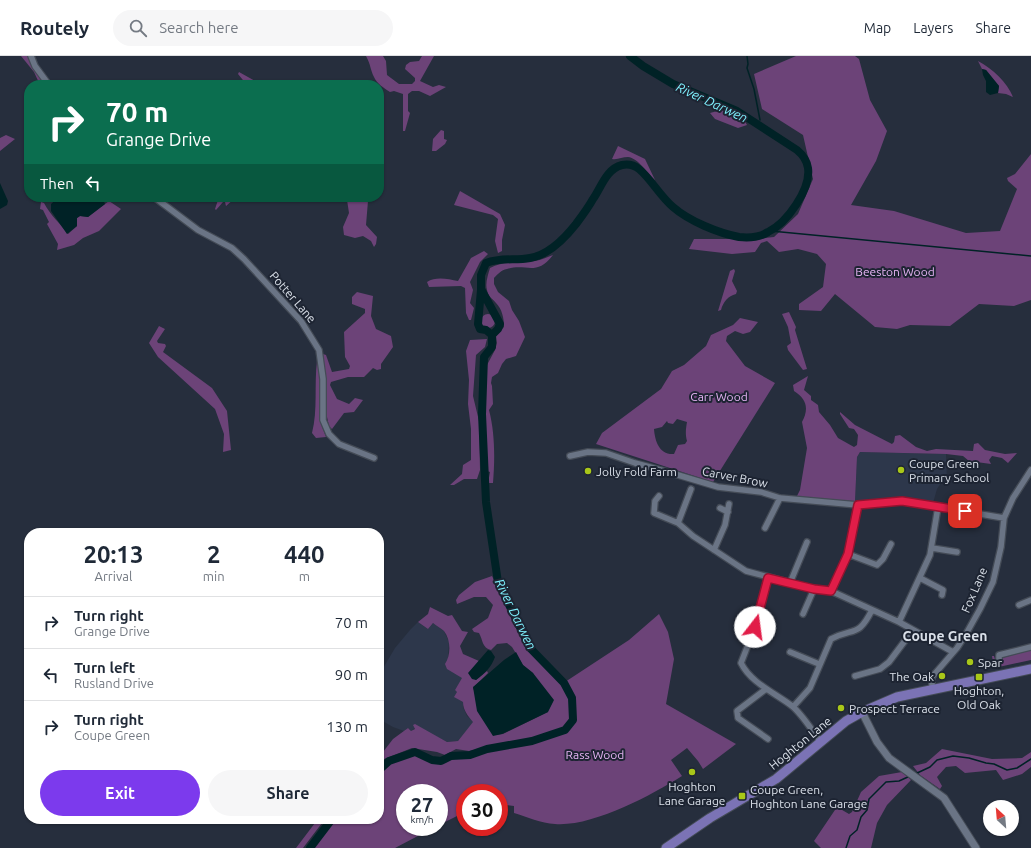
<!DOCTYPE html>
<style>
:root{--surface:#fff;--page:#f6f6f7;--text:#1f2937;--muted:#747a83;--line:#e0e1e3;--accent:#7c3aed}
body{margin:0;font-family:Ubuntu,sans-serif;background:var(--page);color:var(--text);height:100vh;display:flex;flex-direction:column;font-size:15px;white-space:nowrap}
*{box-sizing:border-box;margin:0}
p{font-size:13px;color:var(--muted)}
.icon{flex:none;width:22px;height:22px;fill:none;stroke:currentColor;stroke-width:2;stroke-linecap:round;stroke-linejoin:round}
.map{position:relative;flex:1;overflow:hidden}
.panel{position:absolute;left:24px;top:472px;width:360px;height:296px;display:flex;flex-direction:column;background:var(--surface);border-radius:16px;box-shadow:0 1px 3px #0004}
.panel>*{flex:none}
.top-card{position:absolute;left:24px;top:24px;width:360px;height:122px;border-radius:16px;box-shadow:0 1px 3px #0004;background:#0b6e4f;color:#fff;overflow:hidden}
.needle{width:26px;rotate:334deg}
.tools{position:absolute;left:983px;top:744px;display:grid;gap:8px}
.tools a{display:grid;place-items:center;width:36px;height:36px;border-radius:50%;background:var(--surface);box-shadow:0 1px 3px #0004;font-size:20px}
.speed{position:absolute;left:396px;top:728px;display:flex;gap:8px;font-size:20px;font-weight:700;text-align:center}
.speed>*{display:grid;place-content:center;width:52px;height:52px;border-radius:50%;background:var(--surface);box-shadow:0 1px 3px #0004;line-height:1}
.speed small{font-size:10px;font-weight:400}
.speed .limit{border:6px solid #d22;background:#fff;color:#111}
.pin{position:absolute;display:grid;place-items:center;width:34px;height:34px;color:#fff;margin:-17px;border-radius:8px;box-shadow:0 2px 6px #0006}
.me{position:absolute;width:44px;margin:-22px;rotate:15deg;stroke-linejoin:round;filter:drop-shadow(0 0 3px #0008)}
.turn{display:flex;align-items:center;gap:14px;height:84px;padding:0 16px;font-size:18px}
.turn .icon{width:52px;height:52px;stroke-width:2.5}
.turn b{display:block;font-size:28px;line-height:34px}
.then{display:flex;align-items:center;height:38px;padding:0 16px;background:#0003;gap:8px;font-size:15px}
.eta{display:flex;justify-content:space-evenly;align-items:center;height:68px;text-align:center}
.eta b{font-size:24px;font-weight:600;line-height:28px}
.button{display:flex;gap:8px;margin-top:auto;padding:8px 16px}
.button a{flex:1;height:46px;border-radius:24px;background:var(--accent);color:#fff;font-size:16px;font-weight:600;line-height:46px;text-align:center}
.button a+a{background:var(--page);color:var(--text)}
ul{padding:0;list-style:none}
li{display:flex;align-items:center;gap:12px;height:52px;padding:0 16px;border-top:1px solid var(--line)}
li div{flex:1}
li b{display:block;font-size:15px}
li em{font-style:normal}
header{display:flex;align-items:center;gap:24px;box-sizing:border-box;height:56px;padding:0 20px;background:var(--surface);border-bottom:1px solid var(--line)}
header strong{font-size:19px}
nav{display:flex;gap:22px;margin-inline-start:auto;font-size:14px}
.search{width:280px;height:36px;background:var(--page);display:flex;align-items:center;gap:10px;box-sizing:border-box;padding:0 14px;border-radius:22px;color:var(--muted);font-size:15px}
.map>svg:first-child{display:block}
</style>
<header>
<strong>Routely</strong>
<div class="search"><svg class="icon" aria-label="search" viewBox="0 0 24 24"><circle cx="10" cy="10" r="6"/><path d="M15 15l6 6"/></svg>Search here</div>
<nav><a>Map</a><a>Layers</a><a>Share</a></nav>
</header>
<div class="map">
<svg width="1031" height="792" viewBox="0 0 1031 792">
<rect width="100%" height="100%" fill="#262e3d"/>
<path fill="#2d374b" d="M 860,396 L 946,398 L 947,426 L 941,427 L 937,433 L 933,447 L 898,442 L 855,445 L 857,401 Z
M 418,566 L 428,573 L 433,567 L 444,575 L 449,586 L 448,603 L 463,622 L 455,634 L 458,636 L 455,641 L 463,646 L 463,651 L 467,660 L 474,666 L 458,685 L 447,686 L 413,669 L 415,672 L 411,675 L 408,672 L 404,675 L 393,671 L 379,663 L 379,613 L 382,614 L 395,592 L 410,574 Z"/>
<path fill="#6c4378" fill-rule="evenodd" d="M 21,0 L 29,0 L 30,6 L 46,29 L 40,29 L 34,16 Z
M 366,0 L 383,0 L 386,5 L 387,19 L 399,28 L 412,28 L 415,25 L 415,22 L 405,13 L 406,9 L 410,6 L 419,5 L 422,0 L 434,0 L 420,25 L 433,31 L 439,29 L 446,31 L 430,40 L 419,35 L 412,35 L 408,38 L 408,55 L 410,57 L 405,75 L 403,75 L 403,38 L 394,35 L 390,36 C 384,32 377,28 374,21 C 370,13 371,9 366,0 Z
M 796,0 L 855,0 L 859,3 L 870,44 L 887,75 L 876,105 L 851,149 L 894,155 L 966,177 L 1000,175 L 1017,133 L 1008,125 L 1007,122 L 1015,118 L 1031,98 L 1031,244 L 1014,250 L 979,248 L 950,270 L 910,269 L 897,273 L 875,271 L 835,238 L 821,255 L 799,254 L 799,248 L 823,231 L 826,208 L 817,198 L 798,193 L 779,196 L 767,185 L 761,187 L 755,196 L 732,198 L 689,193 L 694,183 L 755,183 L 774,181 L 798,158 L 813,123 L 803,79 L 762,53 L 754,18 Z
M 978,5 C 993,13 1007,26 1013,41 L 1006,38 L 998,37 L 999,30 L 986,14 L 982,13 Z
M 239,16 L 262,29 L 247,29 L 238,18 Z
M 721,54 L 743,62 L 747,69 L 738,72 L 715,63 L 710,57 Z
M 441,74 L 444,75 L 444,83 L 447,84 L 445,88 L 436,95 L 432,95 L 433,83 Z
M 6,79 L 15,83 L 0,95 L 0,82 Z
M 618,90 L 645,103 L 655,124 C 647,117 638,102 628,101 C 622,101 618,104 612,103 Z
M 460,135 L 500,158 L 505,169 L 502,184 L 502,195 L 498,197 L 495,185 L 498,163 L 493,159 L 454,149 Z
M 219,141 L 233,141 L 234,143 L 226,150 L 225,146 L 223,146 L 216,154 L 215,153 Z
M 343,141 L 375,141 L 368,145 L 366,169 L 377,181 L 376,188 L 374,191 L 371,185 L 363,180 L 355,182 L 344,179 L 343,171 L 349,157 L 347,144 Z
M 109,145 L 121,153 L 99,175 L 83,182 L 74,189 L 57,194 L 58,188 L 47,168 L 49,166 L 43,154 L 40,153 L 41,146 L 44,147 C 50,159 60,167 68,178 L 77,170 L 77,162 L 80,160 L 88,161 Z
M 484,195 L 488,198 L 480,206 L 470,226 L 473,234 L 470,247 L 474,252 L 471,264 L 469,264 L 466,257 L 465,232 L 461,230 L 429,231 L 427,226 C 436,220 448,223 458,225 L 471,202 Z
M 553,199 C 536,221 527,207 507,213 C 501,214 498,218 494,222 L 494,228 L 498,236 L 509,245 L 512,254 L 519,265 L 525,281 L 516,300 L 506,303 L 502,308 L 498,317 L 492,321 L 491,327 L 492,330 L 493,348 L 489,354 C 495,377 495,403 493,427 L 488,427 L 490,416 L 487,415 L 485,356 L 487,309 L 495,294 L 497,287 L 496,280 L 504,271 C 504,262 502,253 496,247 C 492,242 488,241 487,234 C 485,227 488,219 490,212 C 504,204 519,208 535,205 C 541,204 547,201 553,199 Z
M 734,213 L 735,215 L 732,225 L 737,235 L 736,238 C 728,240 723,246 721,254 L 718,255 L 730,215 Z
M 357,236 L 373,240 L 371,260 L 376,273 L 391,280 L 393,291 L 381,308 L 381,313 L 377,314 L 373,312 L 364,321 L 348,321 L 331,326 L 330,329 L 337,343 L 349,348 L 355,342 L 363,344 L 354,356 L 344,357 L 332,373 L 329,370 L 327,361 L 323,298 L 326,299 L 332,316 L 349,313 L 350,310 L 345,301 L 344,276 L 365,257 L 365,253 L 352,248 L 352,241 Z
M 789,256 L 796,271 L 795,274 L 807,313 L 803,314 L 788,294 L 787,290 L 791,287 L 788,271 L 782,258 Z
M481 265a7 7 0 1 1 14 0a7 7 0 1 1-14 0Z
M 740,262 L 758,266 L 750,276 L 743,278 L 735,275 L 727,280 L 726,285 L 745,310 L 775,327 L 713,426 L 596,388 L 602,377 L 661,333 L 672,315 L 684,309 L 706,290 L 711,279 L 733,269 ZM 677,363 L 687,366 C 686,372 685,378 687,385 L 685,388 L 678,389 L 674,398 C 659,399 655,385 654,373 L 662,371 L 667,365 L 668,367 L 673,368 Z
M 159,270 L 165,273 L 157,285 L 158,287 L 165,288 L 166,290 L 163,296 L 212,332 L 227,355 L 231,394 L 223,396 L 224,378 L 215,353 L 158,301 L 149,287 Z
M 487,283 L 485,291 L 476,299 L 473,340 L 479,365 L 480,414 L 477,423 L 464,423 L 454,429 L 450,429 L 462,418 L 463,409 L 471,404 L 471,373 L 468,348 L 469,324 L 466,295 L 470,284 Z
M 317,305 L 319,305 L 321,368 L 326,381 L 316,382 L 312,377 C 318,354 314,329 317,305 Z
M 808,320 L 804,334 L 811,340 L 811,344 L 818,349 L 819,356 L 830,369 L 838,382 L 854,391 L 857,389 L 858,379 L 854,373 L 849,372 L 840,358 L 840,356 L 855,369 L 892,388 L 894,386 L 895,380 L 900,379 L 916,391 L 927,395 L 936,393 L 973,395 L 974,388 L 978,387 L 985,394 L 1005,398 L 1017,397 L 1008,407 L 1002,402 L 992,400 L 989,404 L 991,408 L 969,405 L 963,400 L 946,398 L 860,396 L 857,401 L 855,445 L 820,444 L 796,442 L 800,434 L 807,392 L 802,366 C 809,353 807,343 794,335 L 793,329 Z
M 492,520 L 530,596 L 562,628 L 570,643 L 571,663 L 564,673 L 531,683 L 469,695 L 456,693 L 445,699 L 437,696 L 412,692 L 379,705 L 379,698 L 383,696 L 393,683 L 408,672 L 411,675 L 415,673 L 413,669 L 415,668 L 447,686 L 458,685 L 473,666 C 468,660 463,654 463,646 L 454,641 L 457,636 L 455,634 L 462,622 L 447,613 L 445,608 C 451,599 451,584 444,575 C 441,572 436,570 433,567 L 428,573 L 418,566 L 428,558 L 430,551 L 448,560 L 452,559 L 462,575 L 468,576 L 460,590 L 463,598 L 479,605 L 469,617 L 476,624 L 487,615 L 488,617 L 473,632 L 493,679 L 503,678 L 548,656 L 533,617 L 523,609 L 512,591 L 507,587 L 497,588 L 491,594 C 482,592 483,584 479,577 L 474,576 L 472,573 L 488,562 L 493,549 L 486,541 L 474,541 L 457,548 L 456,544 L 459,539 L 475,526 Z
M 659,558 L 668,576 L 674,603 L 666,648 L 736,688 L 703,713 L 698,705 L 687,692 L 671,704 L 682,720 C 650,740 592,771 555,768 C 541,767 527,761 514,757 L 514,750 L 499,748 L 499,737 L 465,737 L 465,756 L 439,769 L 439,737 L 405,737 L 405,771 L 435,771 L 395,792 L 314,792 L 336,763 L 379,763 L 379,718 L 391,707 L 415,698 L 430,705 L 441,706 L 451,701 L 470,701 L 488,695 L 532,687 L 566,676 L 575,665 L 574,641 L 565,626 L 629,584 Z
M 1031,594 L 1031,604 L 994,612 L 992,600 L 994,600 L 996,607 L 1000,606 L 1002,602 Z
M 942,693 L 992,703 L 1022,702 L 1031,696 L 1031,711 L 1022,718 L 1003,724 L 996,714 L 965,717 L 956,710 L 946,711 L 937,721 L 942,730 L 940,733 L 920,719 L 913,710 L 926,707 Z
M 902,716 L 911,724 L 887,749 L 877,767 L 871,792 L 821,792 L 814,785 L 837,751 L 849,758 L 852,756 L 861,736 L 879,720 Z
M 318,763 L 325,763 L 303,792 L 296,792 Z"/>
<path fill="#002226" d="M 982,13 L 986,14 L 999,30 L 998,37 L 990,39 L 986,36 L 986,25 L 983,19 Z
M 0,127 L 8,145 L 7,149 L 0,153 Z
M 59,141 L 102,141 L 105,148 L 88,161 L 80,160 L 77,162 L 77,170 L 67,178 L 51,155 L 51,148 Z
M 488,594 L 491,595 L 495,601 C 491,612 485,617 476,624 L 472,623 L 468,617 Z
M 516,596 L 523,609 L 533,617 L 554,644 L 548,656 L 502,678 L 493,680 L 477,655 L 473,631 L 504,604 Z"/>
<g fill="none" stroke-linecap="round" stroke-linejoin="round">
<path stroke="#002226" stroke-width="1.5" d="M 747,0 L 748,8 L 747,12 L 754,33 L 760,64
M 771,175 L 1031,200
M 915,718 L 930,711 L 937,704 L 953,700 L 969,702 L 986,707 L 994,708 L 1007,714 L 1017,712 L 1031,703
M 846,792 L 850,780 L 857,774 L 861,761 L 867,754 L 869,743 L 886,726 L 899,725 L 910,720"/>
<path stroke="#002226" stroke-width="8" d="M 481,234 L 478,268 L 480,273 L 486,274 L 492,279
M 379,714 L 389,705 L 415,696 L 432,704 L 441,705 L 451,700 L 470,699 L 487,693 L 532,685 L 565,674 L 573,664 L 572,642 L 564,627 L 530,592 L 498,526 L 486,446 L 482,358 L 484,301 L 492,291 L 492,279 L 498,273 L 500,268 L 481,233 L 481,219 L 486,207 C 502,201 515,205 530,202 C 548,199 565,182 576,168 C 582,160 588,152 593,143 C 601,132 606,113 622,109 C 627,108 634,109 639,113 C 651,123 660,140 673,151 C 689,165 718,177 739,181 C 748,182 760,181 768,176 C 787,167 811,133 808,112 C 807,105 803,99 797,94 L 737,55 L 673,28 L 643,10 L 630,0
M 310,792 L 332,763"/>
<defs>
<path id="minor" d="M 31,0 L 35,10 L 49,29
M 154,141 L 198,174 L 232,192 L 244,203 L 301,265 L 319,294 L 323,323 L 323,364 L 329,378 L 339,388 L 374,402
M 570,400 L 588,396 L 606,397 L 635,407 L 668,416 L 718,431 L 761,436 L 780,442 L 858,449 L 902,445 L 1004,462
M 659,440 L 655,445 L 654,457 L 678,467 L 693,480 L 746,515 L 814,533 L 831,535 L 899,566 L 953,596
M 720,452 L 728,456
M 678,467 L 691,433
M 765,472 L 780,442
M 932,492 L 957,496
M 714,494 L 725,469 L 729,448
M 848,498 L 877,509 L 883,503 L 891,488
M 768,522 L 755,571 L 741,607 C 751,627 775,637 792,650 C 802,658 813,676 821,686
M 920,522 L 943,534 L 942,539
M 790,527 L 807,486
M 831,535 L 848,498 L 858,449
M 1019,549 L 1031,544
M 803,558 L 814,533
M 899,566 L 930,499 L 938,451
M 790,596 L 819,608
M 999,604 L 999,599 L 1031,591
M 855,620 L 880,613 L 889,606 L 913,574
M 766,633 L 737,655 L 738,662 L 768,683
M 932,634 L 932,621 L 957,592 L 966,578 L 980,553 L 993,526 L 1001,491 L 1004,462 L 1013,442 L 1031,414
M 793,651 L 810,632 L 831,583 C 854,571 858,582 872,554"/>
<path id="tertiary" d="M 862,656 L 877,686 L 889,702 L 944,742 L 976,792"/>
<path id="primary" d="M 666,792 L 710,762 L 776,723 L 846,665 L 862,656 L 897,641 L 1031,613"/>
</defs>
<use href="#minor" stroke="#444b56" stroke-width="8"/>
<use href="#tertiary" stroke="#444b56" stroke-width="9"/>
<use href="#primary" stroke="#444b56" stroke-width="11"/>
<use href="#minor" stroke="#6a7485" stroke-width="5.5"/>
<use href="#tertiary" stroke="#6a7485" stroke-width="7"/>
<use href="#primary" stroke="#7b73b5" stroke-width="9"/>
</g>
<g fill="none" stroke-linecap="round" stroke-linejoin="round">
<defs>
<path id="route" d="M 755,571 L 768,522 L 814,533 L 831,535 L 848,498 L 858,449 L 902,445 L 965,455"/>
</defs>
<use href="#route" stroke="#92132f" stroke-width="10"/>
<use href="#route" stroke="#e11d48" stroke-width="7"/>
</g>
<g fill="#a9c719" stroke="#1d2432" stroke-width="1.5">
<circle cx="901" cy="414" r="4"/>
<circle cx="588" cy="415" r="4"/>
<circle cx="970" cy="606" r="4"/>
<circle cx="942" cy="620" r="4"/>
<rect x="975" y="617" width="8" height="8" rx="2"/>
<circle cx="841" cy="652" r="4"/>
<circle cx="692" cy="716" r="4"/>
<rect x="738" y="736" width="8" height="8" rx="2"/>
</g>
<g text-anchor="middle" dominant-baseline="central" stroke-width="4" stroke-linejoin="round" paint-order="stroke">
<g font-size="12" fill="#e7b4f5" stroke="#1d2432">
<text x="895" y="215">Beeston Wood</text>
<text x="719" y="340">Carr Wood</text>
<text x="595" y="698">Rass Wood</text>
</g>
<g font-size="12" fill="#dae0e9" stroke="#1d2432">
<text transform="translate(293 241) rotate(49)">Potter Lane</text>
<text transform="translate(735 421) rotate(11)">Carver Brow</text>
<text transform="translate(974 534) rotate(-67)">Fox Lane</text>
<text transform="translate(800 687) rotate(-39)">Hoghton Lane</text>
</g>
<g font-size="12" fill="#dae0e9" stroke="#1d2432" text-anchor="start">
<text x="909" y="407">Coupe Green<tspan x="909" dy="14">Primary School</tspan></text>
<text x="596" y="415">Jolly Fold Farm</text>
<text x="978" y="606">Spar</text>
<text x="934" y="620" text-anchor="end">The Oak</text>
<text x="979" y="634" text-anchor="middle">Hoghton,<tspan x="979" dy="14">Old Oak</tspan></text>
<text x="849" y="652">Prospect Terrace</text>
<text x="692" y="730" text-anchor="middle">Hoghton<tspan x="692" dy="14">Lane Garage</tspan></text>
<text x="750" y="733">Coupe Green,<tspan x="750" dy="14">Hoghton Lane Garage</tspan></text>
</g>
<g font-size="13" font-style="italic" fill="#7ff1fe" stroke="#1d2432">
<text transform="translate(712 46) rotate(25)">River Darwen</text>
<text transform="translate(516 558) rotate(64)">River Darwen</text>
</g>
<g font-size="14" font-weight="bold" fill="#dae0e9" stroke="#1d2432">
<text x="945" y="580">Coupe Green</text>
</g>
</g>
</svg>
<div class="tools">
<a><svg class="needle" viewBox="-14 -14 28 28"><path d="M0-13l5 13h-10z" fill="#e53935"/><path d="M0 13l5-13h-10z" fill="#747a83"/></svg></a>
</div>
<div class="speed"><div>27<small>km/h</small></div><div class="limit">30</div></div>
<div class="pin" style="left:965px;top:455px;background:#d93025"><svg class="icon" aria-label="arrive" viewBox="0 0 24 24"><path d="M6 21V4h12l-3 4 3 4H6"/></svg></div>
<svg class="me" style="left:755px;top:571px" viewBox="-20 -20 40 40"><circle r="19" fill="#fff"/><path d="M0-13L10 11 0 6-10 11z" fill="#e11d48"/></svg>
<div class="top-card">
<div class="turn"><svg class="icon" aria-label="right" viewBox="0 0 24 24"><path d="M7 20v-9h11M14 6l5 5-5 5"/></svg><div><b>70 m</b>Grange Drive</div></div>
<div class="then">Then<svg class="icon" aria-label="left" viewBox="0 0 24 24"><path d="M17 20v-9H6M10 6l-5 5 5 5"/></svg></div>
</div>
<section class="panel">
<div class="eta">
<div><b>20:13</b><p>Arrival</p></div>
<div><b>2</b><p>min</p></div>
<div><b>440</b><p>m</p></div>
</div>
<ul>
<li><svg class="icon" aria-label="right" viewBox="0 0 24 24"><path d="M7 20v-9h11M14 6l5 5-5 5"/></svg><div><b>Turn right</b><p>Grange Drive</p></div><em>70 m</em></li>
<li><svg class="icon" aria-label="left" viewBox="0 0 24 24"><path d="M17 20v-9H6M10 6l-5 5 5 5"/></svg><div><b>Turn left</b><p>Rusland Drive</p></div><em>90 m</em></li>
<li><svg class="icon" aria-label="right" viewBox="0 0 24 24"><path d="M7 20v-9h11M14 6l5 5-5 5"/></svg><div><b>Turn right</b><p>Coupe Green</p></div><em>130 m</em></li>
</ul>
<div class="button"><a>Exit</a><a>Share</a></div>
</section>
</div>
